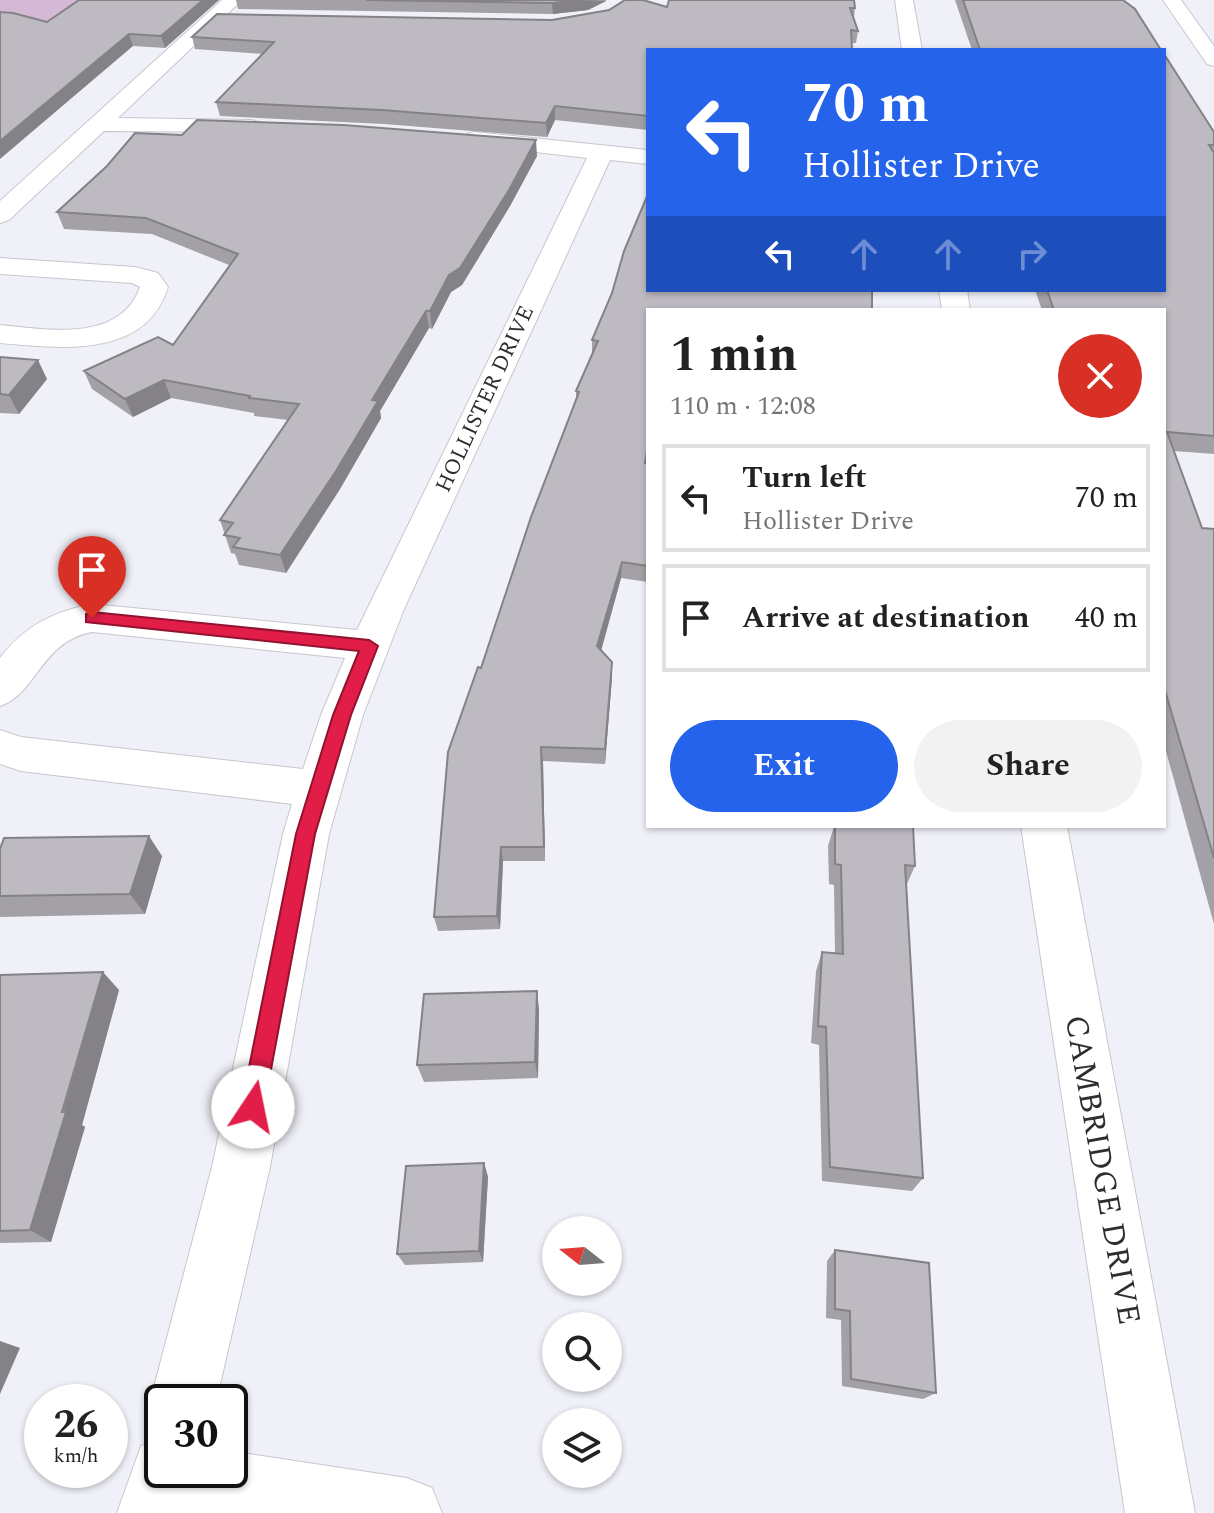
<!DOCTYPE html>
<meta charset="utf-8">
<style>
:root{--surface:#fff;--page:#f2f2f2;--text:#222;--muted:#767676;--line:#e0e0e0;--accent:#2563eb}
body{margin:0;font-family:Spectral,serif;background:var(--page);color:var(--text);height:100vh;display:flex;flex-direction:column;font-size:30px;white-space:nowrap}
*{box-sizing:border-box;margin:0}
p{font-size:26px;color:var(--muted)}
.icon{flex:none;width:44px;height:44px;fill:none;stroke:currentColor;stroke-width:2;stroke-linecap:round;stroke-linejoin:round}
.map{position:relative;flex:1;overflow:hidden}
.drawer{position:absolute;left:646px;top:308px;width:520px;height:520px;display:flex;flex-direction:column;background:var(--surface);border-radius:0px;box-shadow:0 2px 6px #0004}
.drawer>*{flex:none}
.hud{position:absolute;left:646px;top:48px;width:520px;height:244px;border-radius:0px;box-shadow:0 2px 6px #0004;background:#2563eb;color:#fff;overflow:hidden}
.needle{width:52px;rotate:287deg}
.controls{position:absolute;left:542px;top:1216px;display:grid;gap:16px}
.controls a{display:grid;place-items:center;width:80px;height:80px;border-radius:50%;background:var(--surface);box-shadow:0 2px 6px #0004;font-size:40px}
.speed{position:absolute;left:24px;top:1384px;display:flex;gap:16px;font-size:40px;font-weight:700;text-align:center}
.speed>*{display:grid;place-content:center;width:104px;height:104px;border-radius:50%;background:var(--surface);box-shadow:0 2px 6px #0004;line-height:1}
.speed small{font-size:20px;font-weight:400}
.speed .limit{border:4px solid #111;border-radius:12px;background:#fff;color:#111}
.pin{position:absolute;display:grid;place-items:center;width:68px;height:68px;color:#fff;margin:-82px -34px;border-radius:50% 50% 50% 0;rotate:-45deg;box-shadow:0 0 8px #0007}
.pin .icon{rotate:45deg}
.me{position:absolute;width:88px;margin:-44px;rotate:11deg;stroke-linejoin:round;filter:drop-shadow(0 0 6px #0008)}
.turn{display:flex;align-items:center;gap:28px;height:168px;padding:0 24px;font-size:36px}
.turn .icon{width:104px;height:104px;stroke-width:2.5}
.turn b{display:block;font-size:56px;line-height:68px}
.lanes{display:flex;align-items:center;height:76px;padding:0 24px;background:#0003;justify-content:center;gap:40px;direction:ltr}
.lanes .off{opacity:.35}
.round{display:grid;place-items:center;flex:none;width:84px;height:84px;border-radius:42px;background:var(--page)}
.head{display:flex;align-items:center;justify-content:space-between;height:136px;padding:0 24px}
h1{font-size:48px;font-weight:700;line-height:60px}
.cta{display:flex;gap:16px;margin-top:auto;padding:16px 24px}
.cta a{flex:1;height:92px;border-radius:48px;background:var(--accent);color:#fff;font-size:32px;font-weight:700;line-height:92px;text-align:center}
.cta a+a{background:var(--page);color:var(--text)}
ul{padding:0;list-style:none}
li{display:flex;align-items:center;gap:24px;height:108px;margin:0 16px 12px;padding:0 8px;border:4px solid var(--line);border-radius:0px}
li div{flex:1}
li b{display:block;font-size:30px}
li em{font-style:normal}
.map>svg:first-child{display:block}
</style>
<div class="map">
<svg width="1214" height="1513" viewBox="0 0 1214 1513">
<rect width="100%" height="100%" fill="#f0f1f8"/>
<path fill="#d3b9d5" d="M 0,0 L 96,0 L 46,42 L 0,39 Z"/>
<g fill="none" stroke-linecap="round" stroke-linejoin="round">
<defs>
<path id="minor" d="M 222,0 L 242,0 L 118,118 L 251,120 L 259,122 L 262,127 L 259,132 L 104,131 L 9,220 L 0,223 L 0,201 Z
M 895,0 L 913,0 L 922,50 L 902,50 Z
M 1163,0 L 1181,0 L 1214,46 L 1214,66 L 1207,64 Z
M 475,132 L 648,150 L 648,164 L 610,160 L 404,609 L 363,715 L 329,834 L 270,1167 L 216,1402 L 162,1402 L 162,1426 L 150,1402 L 212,1167 L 283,834 L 292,804 L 21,771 L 0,764 L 0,730 L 21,737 L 303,769 L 321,715 L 345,658 L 92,632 C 40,642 37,694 0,706 L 0,658 C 24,626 53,612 92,604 L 357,630 L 587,158 L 467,144 L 464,139 L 467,134 Z
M 0,258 L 135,267 L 158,273 L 168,287 C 146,360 58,348 0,343 L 0,325 C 45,329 120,344 140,287 L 132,283 L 0,274 Z
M 939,290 L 967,290 L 970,310 L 942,310 Z
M 1021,826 L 1067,826 L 1195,1513 L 1125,1513 Z
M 162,1437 L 162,1470 L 230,1470 L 230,1451 L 407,1478 L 432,1488 L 442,1513 L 117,1513 L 141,1446 Z"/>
</defs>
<use href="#minor" stroke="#c6c7ce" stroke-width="2"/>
<use href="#minor" fill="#fff" fill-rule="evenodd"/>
</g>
<path fill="#a3a0a6" d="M 79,0 L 219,0 L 165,48 L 133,46 L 47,22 Z
M 236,0 L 606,0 L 606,1 L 588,10 L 553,14 L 238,9 Z
M 955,0 L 1123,0 L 1161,50 L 972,50 Z
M 667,7 L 855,8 L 854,17 L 858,31 L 856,43 L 648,50 L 648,130 L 555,120 L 547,137 L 384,124 L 220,116 L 216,102 L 263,54 L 195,49 L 192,37 L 552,20 Z
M 1214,132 L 1214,454 L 1174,451 L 1202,528 L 1214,529 L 1214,924 L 1164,744 L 1164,310 L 1042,310 L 1035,290 L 1164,290 Z
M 537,156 L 510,206 L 462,285 L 451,292 L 432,329 L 429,328 L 380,411 L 381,418 L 340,489 L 286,573 L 239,565 L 235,554 L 231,553 L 220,520 L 288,420 L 254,416 L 254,413 L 171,398 L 133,417 L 92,389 L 84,371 L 173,345 L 229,265 L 152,234 L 64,229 L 57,212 Z
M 612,293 L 648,310 L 648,582 L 621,578 L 601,650 L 612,677 L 605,764 L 543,761 L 545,861 L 503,861 L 500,929 L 438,931 L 434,917 L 481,668 L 576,401 L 576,391 L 592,355 L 592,340 Z
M 0,357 L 47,379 L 19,414 L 0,413 Z
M 834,826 L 915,866 L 906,886 L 923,1178 L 912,1191 L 822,1181 L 819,1045 L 811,1043 L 816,971 L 822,952 L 835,953 L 834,885 L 829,884 L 828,846 Z
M 0,849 L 162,856 L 145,914 L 0,917 Z
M 0,975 L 119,990 L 82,1125 L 85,1127 L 51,1242 L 0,1243 Z
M 539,1009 L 538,1078 L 424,1082 L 417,1065 Z
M 484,1163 L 488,1177 L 483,1262 L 405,1265 L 397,1254 Z
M 835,1250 L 936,1393 L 923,1399 L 842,1386 L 841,1320 L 826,1318 L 827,1261 Z"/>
<path fill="#848287" d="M 203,0 L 219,0 L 165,48 L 161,36 Z
M 578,0 L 606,1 L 588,10 L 553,14 L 552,3 Z
M 129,34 L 133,46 L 0,159 L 0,141 Z
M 555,106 L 555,120 L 547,137 L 546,123 Z
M 536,140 L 537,156 L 510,206 L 462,285 L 451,292 L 432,329 L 430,311 L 449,275 Z
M 426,311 L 429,328 L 380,411 L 381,418 L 340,489 L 286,573 L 280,555 Z
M 38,360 L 47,379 L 19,414 L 9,395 Z
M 164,380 L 171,398 L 133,417 L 125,399 Z
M 622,562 L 621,578 L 598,662 L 597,646 Z
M 612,662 L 612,677 L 605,764 L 605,749 Z
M 541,747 L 543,761 L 545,861 L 544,847 Z
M 149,836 L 162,856 L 145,914 L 130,894 Z
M 501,847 L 503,861 L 500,929 L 497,916 Z
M 103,972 L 119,990 L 82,1125 L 85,1127 L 51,1242 L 30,1230 Z
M 537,991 L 539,1009 L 538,1078 L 535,1062 Z
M 484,1163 L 488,1177 L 483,1262 L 479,1251 Z
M 0,1341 L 20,1348 L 0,1394 Z"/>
<path fill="#bdbac1" stroke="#848287" stroke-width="2" d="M 79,0 L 203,0 L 161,36 L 129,34 L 0,141 L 0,12 L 13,13 L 47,22 Z
M 366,0 L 578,0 L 552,3 Z
M 625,0 L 643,0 L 667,7 L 669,0 L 854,0 L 855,8 L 850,8 L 858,31 L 851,30 L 852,50 L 648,50 L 648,116 L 555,106 L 546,123 L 382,110 L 216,102 L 274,42 L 192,37 L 217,14 L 552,20 L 609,10 Z
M 963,0 L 1123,0 L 1135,9 L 1161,50 L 980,50 Z
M 1164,54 L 1214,132 L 1214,145 L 1209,145 L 1214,153 L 1214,436 L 1167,432 L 1202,528 L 1214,529 L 1214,858 L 1164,687 L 1164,310 L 1054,310 L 1047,290 L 1164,290 Z
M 197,120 L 343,125 L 536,140 L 509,190 L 460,268 L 449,275 L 430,311 L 426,311 L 372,400 L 378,401 L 336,471 L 280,555 L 233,547 L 240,538 L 224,535 L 233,523 L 220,520 L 299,404 L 249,398 L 250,396 L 164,380 L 125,399 L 84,371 L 158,337 L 173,345 L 238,254 L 146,218 L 57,212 L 107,166 L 135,133 L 182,135 Z
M 648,194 L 648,290 L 872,290 L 872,310 L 648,310 L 648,446 L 645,463 L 648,463 L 648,566 L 622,562 L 597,646 L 612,662 L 605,749 L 541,747 L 544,847 L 501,847 L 497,916 L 434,917 L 448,752 L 478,667 L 481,668 L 531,517 L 579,392 L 576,391 L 598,341 L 592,340 L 612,293 L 624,251 Z
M 0,357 L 38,360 L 9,395 L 0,394 Z
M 835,826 L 913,826 L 915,866 L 905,865 L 923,1178 L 830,1167 L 826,1027 L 818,1026 L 822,952 L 843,954 L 841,865 L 835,864 Z
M 149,836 L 130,894 L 0,896 L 0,849 L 4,838 Z
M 103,972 L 62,1112 L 66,1112 L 30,1230 L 0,1231 L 0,975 Z
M 537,991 L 535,1062 L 417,1065 L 424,994 Z
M 484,1163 L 479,1251 L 397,1254 L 406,1166 Z
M 835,1250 L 929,1263 L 936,1393 L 851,1379 L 850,1311 L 835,1309 Z"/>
<path fill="#e11d48" stroke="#92132f" stroke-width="2" d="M 92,612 L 369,640 L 378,646 L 351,715 L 315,834 L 264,1107 L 261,1115 L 253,1118 L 244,1115 L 241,1107 L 296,834 L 333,715 L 359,651 L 86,622 L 86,614 Z"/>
<g text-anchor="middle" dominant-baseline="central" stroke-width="7" stroke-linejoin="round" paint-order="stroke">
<g font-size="22" fill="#2e2e31" stroke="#fff">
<text transform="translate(485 399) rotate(-65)">HOLLISTER DRIVE</text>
</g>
<g font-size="32" fill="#2e2e31" stroke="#fff">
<text transform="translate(1102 1170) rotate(80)">CAMBRIDGE DRIVE</text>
</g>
</g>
</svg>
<div class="controls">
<a><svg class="needle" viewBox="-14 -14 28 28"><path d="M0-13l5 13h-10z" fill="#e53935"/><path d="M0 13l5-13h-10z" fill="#767676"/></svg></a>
<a><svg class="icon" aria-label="search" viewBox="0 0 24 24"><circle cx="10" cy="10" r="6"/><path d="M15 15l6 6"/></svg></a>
<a><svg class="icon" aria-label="layers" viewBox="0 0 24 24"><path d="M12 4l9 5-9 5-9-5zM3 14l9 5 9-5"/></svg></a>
</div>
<div class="speed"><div>26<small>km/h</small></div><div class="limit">30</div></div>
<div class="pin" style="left:92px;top:618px;background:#d93025"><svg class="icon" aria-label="arrive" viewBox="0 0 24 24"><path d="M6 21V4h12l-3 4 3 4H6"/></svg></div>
<svg class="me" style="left:253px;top:1107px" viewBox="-20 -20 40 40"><circle r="19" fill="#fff"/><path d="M0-13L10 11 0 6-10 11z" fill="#e11d48"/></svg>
<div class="hud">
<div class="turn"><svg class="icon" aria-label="left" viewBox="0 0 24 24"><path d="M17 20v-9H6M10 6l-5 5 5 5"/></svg><div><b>70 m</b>Hollister Drive</div></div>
<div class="lanes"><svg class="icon" aria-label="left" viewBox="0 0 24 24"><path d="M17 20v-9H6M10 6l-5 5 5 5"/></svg><svg class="icon off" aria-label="ahead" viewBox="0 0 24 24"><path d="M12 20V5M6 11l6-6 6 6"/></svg><svg class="icon off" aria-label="ahead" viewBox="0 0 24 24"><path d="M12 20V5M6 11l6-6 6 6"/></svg><svg class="icon off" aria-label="right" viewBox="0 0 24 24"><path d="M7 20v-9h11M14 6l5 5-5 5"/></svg></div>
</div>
<section class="drawer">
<div class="head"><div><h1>1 min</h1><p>110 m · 12:08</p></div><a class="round" style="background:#d93025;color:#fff"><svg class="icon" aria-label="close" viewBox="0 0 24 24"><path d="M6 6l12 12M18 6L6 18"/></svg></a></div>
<ul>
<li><svg class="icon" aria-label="left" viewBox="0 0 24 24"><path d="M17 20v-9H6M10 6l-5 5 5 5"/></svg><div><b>Turn left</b><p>Hollister Drive</p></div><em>70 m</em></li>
<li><svg class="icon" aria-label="arrive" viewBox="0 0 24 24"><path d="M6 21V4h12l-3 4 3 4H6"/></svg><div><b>Arrive at destination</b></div><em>40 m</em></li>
</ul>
<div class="cta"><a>Exit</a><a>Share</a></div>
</section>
</div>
